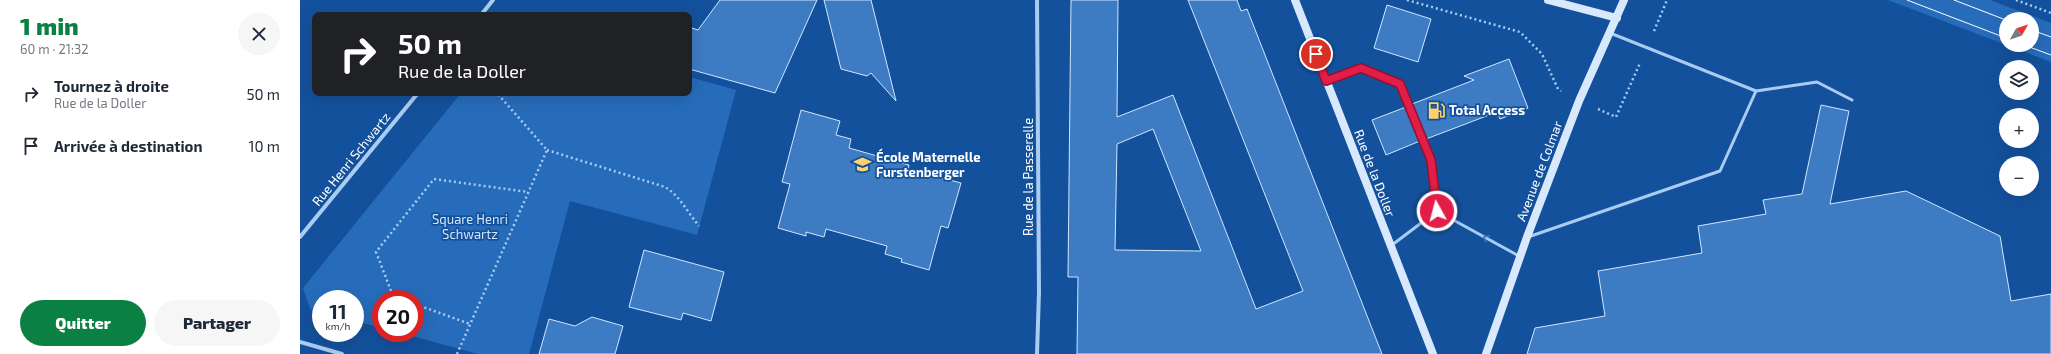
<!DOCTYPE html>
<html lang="fr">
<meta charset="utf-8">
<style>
:root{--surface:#fff;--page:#f6f6f7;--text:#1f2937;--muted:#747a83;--accent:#0b8043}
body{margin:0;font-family:"Exo 2",sans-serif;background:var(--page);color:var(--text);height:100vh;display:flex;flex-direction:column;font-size:15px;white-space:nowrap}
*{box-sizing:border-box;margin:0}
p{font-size:13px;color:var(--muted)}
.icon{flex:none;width:22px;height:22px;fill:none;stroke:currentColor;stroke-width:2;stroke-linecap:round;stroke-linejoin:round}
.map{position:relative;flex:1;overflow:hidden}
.drawer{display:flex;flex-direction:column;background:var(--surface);width:300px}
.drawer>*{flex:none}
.guide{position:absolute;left:12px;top:12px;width:380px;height:84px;border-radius:8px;box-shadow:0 4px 16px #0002;background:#202124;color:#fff;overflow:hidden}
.needle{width:26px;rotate:50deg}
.controls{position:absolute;left:1699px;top:12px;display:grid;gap:8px}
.controls a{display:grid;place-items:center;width:40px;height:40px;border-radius:50%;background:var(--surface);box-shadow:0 4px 16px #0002;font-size:20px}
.speed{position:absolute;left:12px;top:290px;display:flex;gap:8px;font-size:20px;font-weight:700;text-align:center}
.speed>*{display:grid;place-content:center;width:52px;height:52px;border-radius:50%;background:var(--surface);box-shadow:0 4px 16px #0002;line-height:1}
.speed small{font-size:10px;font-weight:400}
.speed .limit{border:6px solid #d22;background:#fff;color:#111}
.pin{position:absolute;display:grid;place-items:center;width:34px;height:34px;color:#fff;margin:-17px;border:2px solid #fff;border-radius:50%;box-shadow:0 1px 4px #0007}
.me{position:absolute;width:44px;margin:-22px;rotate:353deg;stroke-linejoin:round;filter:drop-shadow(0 0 3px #0008)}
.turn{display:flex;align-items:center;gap:14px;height:84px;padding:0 20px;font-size:18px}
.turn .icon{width:52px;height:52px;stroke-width:2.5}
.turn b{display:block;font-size:28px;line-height:34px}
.round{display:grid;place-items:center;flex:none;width:42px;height:42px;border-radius:21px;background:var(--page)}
.overview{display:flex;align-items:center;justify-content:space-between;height:68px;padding:0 20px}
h1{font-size:24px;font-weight:800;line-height:30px;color:var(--accent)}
.primary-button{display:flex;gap:8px;margin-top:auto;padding:8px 20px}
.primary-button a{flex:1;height:46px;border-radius:24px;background:var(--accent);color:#fff;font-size:16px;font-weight:800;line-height:46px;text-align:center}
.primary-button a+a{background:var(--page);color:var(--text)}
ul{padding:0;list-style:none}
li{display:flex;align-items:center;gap:12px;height:52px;padding:0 20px}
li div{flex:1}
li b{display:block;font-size:15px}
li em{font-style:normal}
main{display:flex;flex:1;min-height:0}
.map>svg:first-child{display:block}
</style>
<main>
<section class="drawer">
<div class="overview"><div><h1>1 min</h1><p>60 m · 21:32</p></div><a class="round"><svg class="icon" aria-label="close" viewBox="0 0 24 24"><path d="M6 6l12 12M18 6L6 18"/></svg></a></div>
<ul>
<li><svg class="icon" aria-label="right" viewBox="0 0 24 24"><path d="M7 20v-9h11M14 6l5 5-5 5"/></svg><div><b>Tournez à droite</b><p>Rue de la Doller</p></div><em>50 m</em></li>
<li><svg class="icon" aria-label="arrive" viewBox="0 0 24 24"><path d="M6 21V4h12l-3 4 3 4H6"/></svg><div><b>Arrivée à destination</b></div><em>10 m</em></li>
</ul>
<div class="primary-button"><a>Quitter</a><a>Partager</a></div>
</section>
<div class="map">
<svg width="1751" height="354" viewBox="0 0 1751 354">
<rect width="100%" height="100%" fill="#14519c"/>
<path fill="#276cba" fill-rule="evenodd" d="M 1588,0 L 1690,0 L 1751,23 L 1751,62 ZM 1706,19 L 1732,19 L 1732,45 L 1706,45 Z
M 389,77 L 436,90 L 397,235 L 270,201 L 229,354 L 178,354 L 101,333 L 115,333 L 115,299 L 81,299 L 81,328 L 55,321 L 55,299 L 21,299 L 21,311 L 10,309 L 3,288 L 161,93 L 389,93 Z"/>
<path fill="#3d7bc3" stroke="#d1e6fd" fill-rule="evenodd" d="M 420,0 L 517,0 L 475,93 L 389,69 L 389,27 L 398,30 Z
M 524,0 L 571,0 L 596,101 L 571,73 L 567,76 L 541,69 Z
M 771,0 L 818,0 L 817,117 L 873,95 L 956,309 L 1003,291 L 888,0 L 937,0 L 941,11 L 947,9 L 1082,354 L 777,354 L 778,277 L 768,277 ZM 853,129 L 860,147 L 901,251 L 815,250 L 817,144 Z
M 1087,5 L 1131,19 L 1118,62 L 1074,48 Z
M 1209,59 L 1228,108 L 1200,119 L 1197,112 L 1126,139 L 1112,104 L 1174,80 L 1164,76 Z
M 1521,105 L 1549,111 L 1530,204 L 1606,191 L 1700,236 L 1711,301 L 1751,294 L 1751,354 L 1227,354 L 1235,328 L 1305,316 L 1298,271 L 1402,253 L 1398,226 L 1466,214 L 1463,200 L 1502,194 Z
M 1106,107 L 1120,141 L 1086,155 L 1072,120 Z
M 501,110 L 540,121 L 536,135 L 551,139 L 549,148 L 609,165 L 608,169 L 661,183 L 648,228 L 641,226 L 629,270 L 601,262 L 602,259 L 585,254 L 587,246 L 526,229 L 524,237 L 506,232 L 506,236 L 478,228 L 490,184 L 482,182 Z
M 344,250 L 424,272 L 411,321 L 383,313 L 381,320 L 329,307 Z
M 292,317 L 323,326 L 315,354 L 239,354 L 249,319 L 275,326 Z"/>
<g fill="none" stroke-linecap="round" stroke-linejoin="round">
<path stroke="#a9ccf3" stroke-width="2.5" stroke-dasharray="2 3" stroke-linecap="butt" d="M 1107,0 L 1220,32 L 1242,54 L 1258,89 L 1261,91
M 1716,0 L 1751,13
M 1354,31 L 1367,0
M 1298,109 L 1316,117 L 1340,63
M 247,150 L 365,187 C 380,196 388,213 399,226
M 102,299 L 93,296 L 76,252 L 134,179 L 228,192
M 115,304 L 170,324
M 157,354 L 247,150 L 197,93"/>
<path stroke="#a9ccf3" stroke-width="3" d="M 1310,33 L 1456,91 L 1517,82 L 1552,100
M 1027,81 L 1061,68 L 1100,84 L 1131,160 L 1137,211 L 1092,245
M 1137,211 L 1219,256
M 1228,237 L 1420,171 L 1456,91"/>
<path stroke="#a9ccf3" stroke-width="4" d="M 181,15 L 193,0
M 0,237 L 118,93
M 0,342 L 42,354
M 737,354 L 739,292 L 737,0"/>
<path stroke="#d9e9fd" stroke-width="8" d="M 995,0 L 1133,354
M 1248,0 L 1317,18
M 1186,354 L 1227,237 L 1279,101 L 1324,0"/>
<path stroke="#fff" stroke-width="1" d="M 1607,0 L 1706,38
M 1654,0 L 1706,20
M 1732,30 L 1751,37
M 1724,45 L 1751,55"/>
</g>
<defs><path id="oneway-chevron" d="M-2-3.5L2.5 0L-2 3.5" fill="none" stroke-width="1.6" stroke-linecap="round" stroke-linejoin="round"/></defs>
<use stroke="#4176b6" href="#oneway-chevron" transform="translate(1186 238) rotate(-151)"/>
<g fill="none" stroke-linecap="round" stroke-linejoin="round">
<defs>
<path id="route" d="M 1016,54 L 1026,81 L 1061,68 L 1100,84 L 1131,160 L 1137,211"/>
</defs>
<use href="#route" stroke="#92132f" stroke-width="10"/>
<use href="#route" stroke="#e11d48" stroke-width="7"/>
</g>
<defs>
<symbol id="fuel-bare" viewBox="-9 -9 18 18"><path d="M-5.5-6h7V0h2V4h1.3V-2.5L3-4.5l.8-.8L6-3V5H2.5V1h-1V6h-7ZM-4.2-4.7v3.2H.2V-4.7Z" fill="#ffd26b" stroke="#14519c" stroke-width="2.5" paint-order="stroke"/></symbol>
<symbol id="school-bare" viewBox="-9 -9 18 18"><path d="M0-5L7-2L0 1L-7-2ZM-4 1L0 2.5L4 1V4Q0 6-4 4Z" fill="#ffd26b" stroke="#14519c" stroke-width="2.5" paint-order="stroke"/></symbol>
</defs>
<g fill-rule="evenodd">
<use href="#fuel-bare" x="1124" y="98" width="25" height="25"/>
<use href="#school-bare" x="550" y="152" width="25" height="25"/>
</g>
<g text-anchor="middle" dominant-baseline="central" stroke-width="3.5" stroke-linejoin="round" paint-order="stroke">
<g font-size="13" font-weight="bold" fill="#fff" stroke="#14519c" text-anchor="start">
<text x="1149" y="110">Total Access</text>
<text x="576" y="157">École Maternelle<tspan x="576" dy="15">Furstenberger</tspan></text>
</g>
<g font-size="13" fill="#fff" stroke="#14519c">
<text transform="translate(51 159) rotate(-51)">Rue Henri Schwartz</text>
<text transform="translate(1239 171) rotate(-69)">Avenue de Colmar</text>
<text transform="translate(1075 173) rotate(69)">Rue de la Doller</text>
<text transform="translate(728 177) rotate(-90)">Rue de la Passerelle</text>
</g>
<g font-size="13" fill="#d1e6fd" stroke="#14519c">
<text x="170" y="219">Square Henri<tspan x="170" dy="15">Schwartz</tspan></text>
</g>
</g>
</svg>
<div class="controls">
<a><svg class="needle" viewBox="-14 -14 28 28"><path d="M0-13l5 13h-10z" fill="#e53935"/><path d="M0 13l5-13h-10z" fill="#747a83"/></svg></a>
<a><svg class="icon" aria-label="layers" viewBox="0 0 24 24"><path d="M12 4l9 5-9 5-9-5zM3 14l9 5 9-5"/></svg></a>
<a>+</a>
<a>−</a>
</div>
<div class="speed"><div>11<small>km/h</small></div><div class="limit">20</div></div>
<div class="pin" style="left:1016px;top:54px;background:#d93025"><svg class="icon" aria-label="arrive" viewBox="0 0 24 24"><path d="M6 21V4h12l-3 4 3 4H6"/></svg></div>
<svg class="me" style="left:1137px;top:211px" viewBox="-20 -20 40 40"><circle r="17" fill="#e11d48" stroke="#fff" stroke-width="3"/><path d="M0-11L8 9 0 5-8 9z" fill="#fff"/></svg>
<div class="guide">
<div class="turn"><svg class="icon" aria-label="right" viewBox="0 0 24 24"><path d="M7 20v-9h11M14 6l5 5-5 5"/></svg><div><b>50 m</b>Rue de la Doller</div></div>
</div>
</div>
</main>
